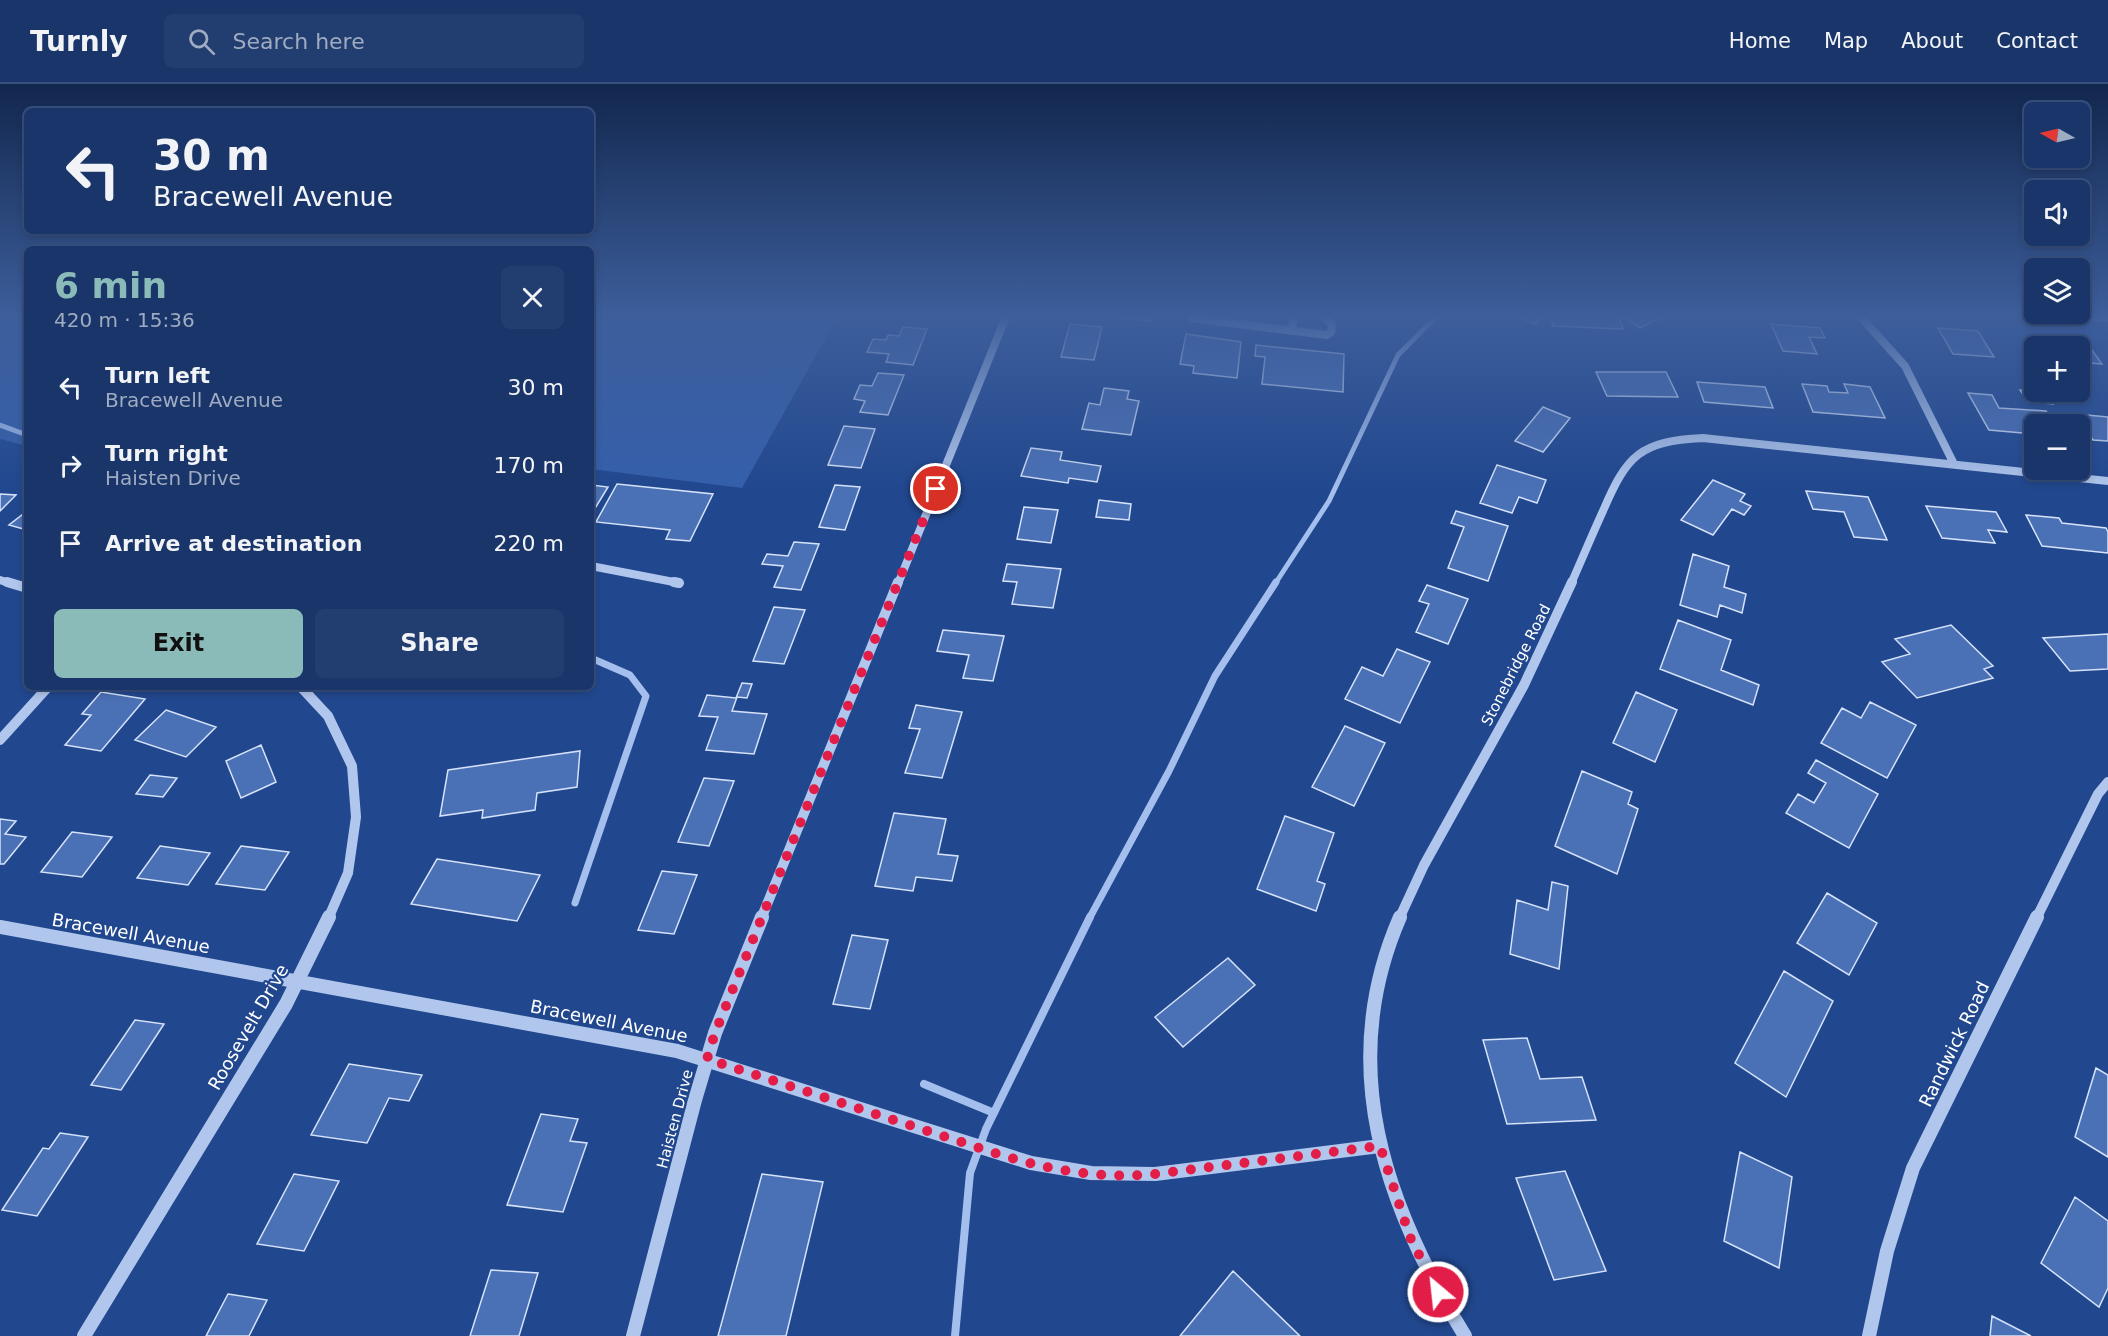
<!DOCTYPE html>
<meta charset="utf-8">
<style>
:root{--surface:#19356a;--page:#223d70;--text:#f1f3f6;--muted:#9fabc1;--line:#37507e;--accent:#8bbbb9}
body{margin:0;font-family:"DejaVu Sans",sans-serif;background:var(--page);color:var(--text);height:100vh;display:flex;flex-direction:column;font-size:22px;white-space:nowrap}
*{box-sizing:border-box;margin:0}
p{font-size:20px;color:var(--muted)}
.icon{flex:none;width:33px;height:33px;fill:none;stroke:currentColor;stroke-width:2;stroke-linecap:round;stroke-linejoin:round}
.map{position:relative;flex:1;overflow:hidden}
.sheet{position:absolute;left:24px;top:162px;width:570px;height:444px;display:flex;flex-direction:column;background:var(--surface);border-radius:9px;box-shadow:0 3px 9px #0003,0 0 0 2px var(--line)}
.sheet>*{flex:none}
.guide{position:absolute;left:24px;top:24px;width:570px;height:126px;border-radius:9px;box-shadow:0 3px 9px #0003,0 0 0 2px var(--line);background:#19356a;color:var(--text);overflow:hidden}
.needle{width:39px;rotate:278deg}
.fabs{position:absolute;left:2024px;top:18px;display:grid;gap:12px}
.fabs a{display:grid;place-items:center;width:66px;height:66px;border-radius:9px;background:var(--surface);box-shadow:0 3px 9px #0003,0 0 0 2px var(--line);font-size:30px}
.pin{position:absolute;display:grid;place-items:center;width:51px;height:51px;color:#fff;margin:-26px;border:3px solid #fff;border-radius:50%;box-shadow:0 2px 6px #0007}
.me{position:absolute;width:66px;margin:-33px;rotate:332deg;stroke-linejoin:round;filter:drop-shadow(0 0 4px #0008)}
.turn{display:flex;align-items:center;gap:21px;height:126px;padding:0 30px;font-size:27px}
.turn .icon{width:78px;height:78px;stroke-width:2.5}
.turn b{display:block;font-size:42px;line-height:51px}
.round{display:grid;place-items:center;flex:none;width:63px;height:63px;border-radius:9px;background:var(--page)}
.headline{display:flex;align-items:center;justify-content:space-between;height:102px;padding:0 30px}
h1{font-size:36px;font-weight:800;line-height:45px;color:var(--accent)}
.action{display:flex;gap:12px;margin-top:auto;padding:12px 30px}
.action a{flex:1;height:69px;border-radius:9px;background:var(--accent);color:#111;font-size:24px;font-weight:800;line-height:69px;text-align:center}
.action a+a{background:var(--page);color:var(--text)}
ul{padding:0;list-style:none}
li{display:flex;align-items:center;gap:18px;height:78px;padding:0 30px}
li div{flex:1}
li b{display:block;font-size:22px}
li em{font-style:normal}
header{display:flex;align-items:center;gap:36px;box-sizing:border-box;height:84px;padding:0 30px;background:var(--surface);border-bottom:2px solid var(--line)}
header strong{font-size:28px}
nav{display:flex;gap:33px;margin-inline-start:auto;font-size:21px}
.search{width:420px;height:54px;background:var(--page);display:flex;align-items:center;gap:15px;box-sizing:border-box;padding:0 21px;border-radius:9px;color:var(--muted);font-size:22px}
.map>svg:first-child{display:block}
</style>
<header>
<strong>Turnly</strong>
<div class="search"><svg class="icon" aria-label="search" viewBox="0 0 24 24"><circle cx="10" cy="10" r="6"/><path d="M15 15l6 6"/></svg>Search here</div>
<nav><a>Home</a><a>Map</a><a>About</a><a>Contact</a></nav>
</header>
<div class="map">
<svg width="2108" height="1252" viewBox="0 0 2108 1252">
<rect width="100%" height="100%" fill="#21478e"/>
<path fill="#355fab" d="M 0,230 L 27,230 L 27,362 L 0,355 Z
M 591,230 L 839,230 L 742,404 L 591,385 Z"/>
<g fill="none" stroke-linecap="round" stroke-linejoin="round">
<path stroke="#a4bfed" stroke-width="5" d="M 0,341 L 27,351
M 1275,500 L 1329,417 L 1398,271 L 1439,230"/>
<path stroke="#a4bfed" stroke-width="7" d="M 575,819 L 646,612 L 630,591 L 591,574
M 1089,835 L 1169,687 L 1215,592 L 1276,498"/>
<path stroke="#a4bfed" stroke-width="8" d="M 924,1000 L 994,1029
M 955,1252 L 970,1089 L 986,1045 L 1090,833"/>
</g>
<path fill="#4a70b5" stroke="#d5e2f9" stroke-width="1.5" d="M 1082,230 L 1152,230 L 1151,237 Z
M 1509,230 L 1543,230 L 1536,240 Z
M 1550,230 L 1618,231 L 1623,245 L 1553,242 Z
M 1618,230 L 1664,230 L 1666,231 L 1640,244 Z
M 1070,240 L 1102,243 L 1094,276 L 1061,273 Z
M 1771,240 L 1820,244 L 1825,254 L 1809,253 L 1817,270 L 1783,267 Z
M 903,243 L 927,245 L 913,281 L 886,278 L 889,270 L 867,268 L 873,255 L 886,256 L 888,251 L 899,252 Z
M 1938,244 L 1978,247 L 1994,273 L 1953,270 Z
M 1186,250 L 1241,258 L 1237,294 L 1193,289 L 1194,282 L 1180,280 Z
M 2041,256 L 2087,259 L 2102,280 L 2079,278 L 2079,262 L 2046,262 Z
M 1256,261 L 1344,270 L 1343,308 L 1262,300 L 1265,273 L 1255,272 Z
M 1596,288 L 1666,288 L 1678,313 L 1607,312 Z
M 878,289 L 904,291 L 888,331 L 860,328 L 865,317 L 854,315 L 860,301 L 872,302 Z
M 1697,298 L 1765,303 L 1773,324 L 1704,318 Z
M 1802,300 L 1827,302 L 1829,308 L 1848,309 L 1844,300 L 1870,303 L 1885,334 L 1813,328 Z
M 1104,304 L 1129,307 L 1127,315 L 1139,317 L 1131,351 L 1082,345 L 1089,319 L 1100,321 Z
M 2020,306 L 2045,308 L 2053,320 L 2028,318 Z
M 1968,309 L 1992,311 L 1999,324 L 2046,327 L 2054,340 L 2034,340 L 2034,350 L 1989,346 Z
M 1543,323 L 1570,334 L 1543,368 L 1515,357 Z
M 2076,330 L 2108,333 L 2108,357 L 2093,356 Z
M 844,342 L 875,345 L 861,384 L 828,381 Z
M 1031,364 L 1062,368 L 1060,376 L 1101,382 L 1097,398 L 1069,394 L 1068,399 L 1021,392 Z
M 1497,381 L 1546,396 L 1537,419 L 1519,413 L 1512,429 L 1480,419 Z
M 1713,396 L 1745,410 L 1740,417 L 1751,422 L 1744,431 L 1732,425 L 1713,451 L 1681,436 Z
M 617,400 L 713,410 L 690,457 L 666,455 L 670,446 L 596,438 Z
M 591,401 L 608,403 L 591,431 Z
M 835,401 L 860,403 L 845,446 L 819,443 Z
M 1806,407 L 1868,413 L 1887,456 L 1854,453 L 1844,428 L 1813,425 Z
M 0,410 L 16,411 L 0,427 Z
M 1099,416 L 1131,420 L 1129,436 L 1096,433 Z
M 1926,422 L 1996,428 L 2007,448 L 1988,446 L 1995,459 L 1942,454 Z
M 1024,423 L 1058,426 L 1051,459 L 1017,455 Z
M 27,427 L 27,446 L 9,441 Z
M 1456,427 L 1508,442 L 1488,497 L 1448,484 L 1464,443 L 1451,439 Z
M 2026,431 L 2059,434 L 2062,439 L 2106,444 L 2108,448 L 2108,469 L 2042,462 Z
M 794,458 L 819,460 L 801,506 L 774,503 L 783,482 L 762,480 L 767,470 L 788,472 Z
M 1693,470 L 1729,482 L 1724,503 L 1746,510 L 1742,529 L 1720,521 L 1717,533 L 1680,521 Z
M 1007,480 L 1061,485 L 1053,524 L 1012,520 L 1017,498 L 1003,497 Z
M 1427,501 L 1468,515 L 1448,560 L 1416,548 L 1429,520 L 1419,517 Z
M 774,523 L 805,526 L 784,580 L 753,577 Z
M 1678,536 L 1731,556 L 1721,586 L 1759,601 L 1753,621 L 1660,585 Z
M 1951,541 L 1993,582 L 1984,585 L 1993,594 L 1917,614 L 1882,578 L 1910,570 L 1895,555 Z
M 943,546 L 1004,552 L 993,597 L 963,594 L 969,571 L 937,567 Z
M 2108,550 L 2108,585 L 2070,587 L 2043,554 Z
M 1397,565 L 1430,578 L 1400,639 L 1345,615 L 1362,583 L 1383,592 Z
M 742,599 L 752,600 L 747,614 L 737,613 L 732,627 L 767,630 L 754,670 L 706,666 L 718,633 L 699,632 L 707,611 L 736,614 Z
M 101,608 L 145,615 L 101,667 L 65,661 L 91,631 L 82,630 Z
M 1636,608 L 1677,626 L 1655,678 L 1613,659 Z
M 1870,618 L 1916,641 L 1887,694 L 1821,659 L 1842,624 L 1861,634 Z
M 916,621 L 962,628 L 942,694 L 905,689 L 920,645 L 909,644 Z
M 166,626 L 216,643 L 186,673 L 135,656 Z
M 1345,642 L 1385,659 L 1354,722 L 1312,703 Z
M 261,661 L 276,698 L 241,714 L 226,677 Z
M 580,667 L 577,703 L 537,709 L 535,726 L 482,734 L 483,726 L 440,732 L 448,686 Z
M 1816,676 L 1878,710 L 1849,764 L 1786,729 L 1798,710 L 1814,719 L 1826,699 L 1808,689 Z
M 1582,687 L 1632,708 L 1628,720 L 1638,725 L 1617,790 L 1555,762 Z
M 150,691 L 177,694 L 163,713 L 136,710 Z
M 704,694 L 734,697 L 709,762 L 678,758 Z
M 894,729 L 946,735 L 938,770 L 958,772 L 952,797 L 916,793 L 913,807 L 875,802 Z
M 1285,732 L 1334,749 L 1317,797 L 1325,800 L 1316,827 L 1257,805 Z
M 0,735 L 16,737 L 5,750 L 26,753 L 4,780 L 0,780 Z
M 72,748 L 112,753 L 82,793 L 41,788 Z
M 160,762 L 210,769 L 188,801 L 137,794 Z
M 241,762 L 289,768 L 265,806 L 216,800 Z
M 437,775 L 540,791 L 517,837 L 411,820 Z
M 662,787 L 697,791 L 674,850 L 638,846 Z
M 1552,798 L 1568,802 L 1559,885 L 1510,870 L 1517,816 L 1548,826 Z
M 1827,809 L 1877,839 L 1849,891 L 1797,859 Z
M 852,851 L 888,856 L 870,925 L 833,920 Z
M 1228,874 L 1255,901 L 1183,963 L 1155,933 Z
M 1784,887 L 1833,917 L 1786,1013 L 1735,979 Z
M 135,936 L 164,940 L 121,1006 L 91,1001 Z
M 1527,954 L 1540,995 L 1582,993 L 1596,1036 L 1507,1040 L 1483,956 Z
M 349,980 L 422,991 L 409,1017 L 389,1014 L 367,1059 L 311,1051 Z
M 2096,984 L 2108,991 L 2108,1073 L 2075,1053 Z
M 541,1030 L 578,1035 L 570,1057 L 587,1059 L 563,1128 L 507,1121 Z
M 60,1049 L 88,1053 L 37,1132 L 2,1126 L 43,1064 L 49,1065 Z
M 1740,1068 L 1792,1093 L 1779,1184 L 1724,1157 Z
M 1565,1087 L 1606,1187 L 1554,1196 L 1516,1094 Z
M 294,1090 L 339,1097 L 304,1167 L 257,1160 Z
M 762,1090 L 823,1098 L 786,1252 L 718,1252 Z
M 2075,1113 L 2108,1137 L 2108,1204 L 2099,1223 L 2041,1179 Z
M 491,1186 L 538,1189 L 519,1252 L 470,1252 Z
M 1233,1187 L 1300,1252 L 1180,1252 Z
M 228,1210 L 267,1216 L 249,1252 L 206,1252 Z
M 1992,1232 L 2031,1252 L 1990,1252 Z"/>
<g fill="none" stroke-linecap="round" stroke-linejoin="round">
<path stroke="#b0c6ec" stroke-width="8" d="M 1858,230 L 1905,282 L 1954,380
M 2050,230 L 2108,234
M 1191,234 L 1327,251 L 1331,248 L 1332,240 L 1320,230
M 1291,247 L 1295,230
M 591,482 L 679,499
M 0,496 L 12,500
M 898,500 L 1007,230
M 1571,500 C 1582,475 1592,451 1603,427 C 1627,371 1640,357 1703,354 L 2108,397"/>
<path stroke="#b0c6ec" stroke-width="10" d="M 7,498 L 27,504
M 674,498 L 679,499
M 301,603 L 328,632 L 352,682 L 356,733 L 348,789 L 328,835
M 0,656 L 48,603
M 761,835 L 898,498
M 1399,835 L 1424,781 L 1524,601 L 1572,498
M 2036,835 L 2098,710 L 2108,698"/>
<path stroke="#b0c6ec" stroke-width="14" d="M 1400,833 C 1335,982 1385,1121 1465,1252
M 0,843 L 677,967 L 1031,1079 L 1091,1089 L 1155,1090 L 1380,1062
M 84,1252 L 286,920 L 329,833
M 633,1252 L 695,1016 L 715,949 L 762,833
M 1869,1252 L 1887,1167 L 1913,1084 L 2037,833"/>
</g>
<linearGradient id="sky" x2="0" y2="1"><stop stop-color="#12274e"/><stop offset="0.57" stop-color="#3d5e9b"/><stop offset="1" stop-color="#3d5e9b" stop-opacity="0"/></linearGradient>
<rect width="2108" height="406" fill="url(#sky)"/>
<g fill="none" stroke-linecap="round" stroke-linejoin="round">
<path stroke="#e11d48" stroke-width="10" stroke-dasharray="0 18" d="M 936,405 L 715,949 L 707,975 L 1004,1072 C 1055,1087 1102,1095 1155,1090 L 1380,1062 L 1410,1153 L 1438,1208"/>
</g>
<g text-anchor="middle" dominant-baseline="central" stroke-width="4.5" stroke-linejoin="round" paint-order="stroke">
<g font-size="15" fill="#fff" stroke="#21478e">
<text transform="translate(1516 581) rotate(-63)">Stonebridge Road</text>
<text transform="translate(675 1035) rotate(-75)">Haisten Drive</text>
</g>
<g font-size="18" fill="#fff" stroke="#21478e">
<text transform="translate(131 849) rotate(10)">Bracewell Avenue</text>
<text transform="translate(609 937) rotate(11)">Bracewell Avenue</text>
<text transform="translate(248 943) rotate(-60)">Roosevelt Drive</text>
<text transform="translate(1954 960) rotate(-64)">Randwick Road</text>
</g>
</g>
</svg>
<div class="fabs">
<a><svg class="needle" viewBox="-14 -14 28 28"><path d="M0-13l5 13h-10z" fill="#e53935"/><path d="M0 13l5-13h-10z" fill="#9fabc1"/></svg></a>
<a><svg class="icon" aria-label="sound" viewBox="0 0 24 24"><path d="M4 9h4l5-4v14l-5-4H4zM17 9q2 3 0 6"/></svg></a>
<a><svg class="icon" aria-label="layers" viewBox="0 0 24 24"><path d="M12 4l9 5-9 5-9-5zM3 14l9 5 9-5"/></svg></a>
<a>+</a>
<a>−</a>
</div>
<div class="pin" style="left:936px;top:405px;background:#d93025"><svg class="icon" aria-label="arrive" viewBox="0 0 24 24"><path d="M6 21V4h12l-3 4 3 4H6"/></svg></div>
<svg class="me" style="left:1438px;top:1208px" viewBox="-20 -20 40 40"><circle r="17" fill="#e11d48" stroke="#fff" stroke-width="3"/><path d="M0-11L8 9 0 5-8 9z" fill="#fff"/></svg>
<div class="guide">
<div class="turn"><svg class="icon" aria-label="left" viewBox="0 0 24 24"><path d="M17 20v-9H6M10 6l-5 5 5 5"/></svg><div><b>30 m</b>Bracewell Avenue</div></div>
</div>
<section class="sheet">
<div class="headline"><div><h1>6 min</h1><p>420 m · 15:36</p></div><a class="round"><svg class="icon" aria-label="close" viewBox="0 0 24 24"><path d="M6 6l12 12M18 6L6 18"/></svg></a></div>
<ul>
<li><svg class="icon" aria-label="left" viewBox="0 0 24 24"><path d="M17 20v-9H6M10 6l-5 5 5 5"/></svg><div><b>Turn left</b><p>Bracewell Avenue</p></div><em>30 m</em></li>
<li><svg class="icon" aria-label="right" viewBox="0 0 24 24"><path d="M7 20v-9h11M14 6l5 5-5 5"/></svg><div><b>Turn right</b><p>Haisten Drive</p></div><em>170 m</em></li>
<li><svg class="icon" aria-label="arrive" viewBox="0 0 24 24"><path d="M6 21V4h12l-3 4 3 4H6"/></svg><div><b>Arrive at destination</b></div><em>220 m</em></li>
</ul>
<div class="action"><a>Exit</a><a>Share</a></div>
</section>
</div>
